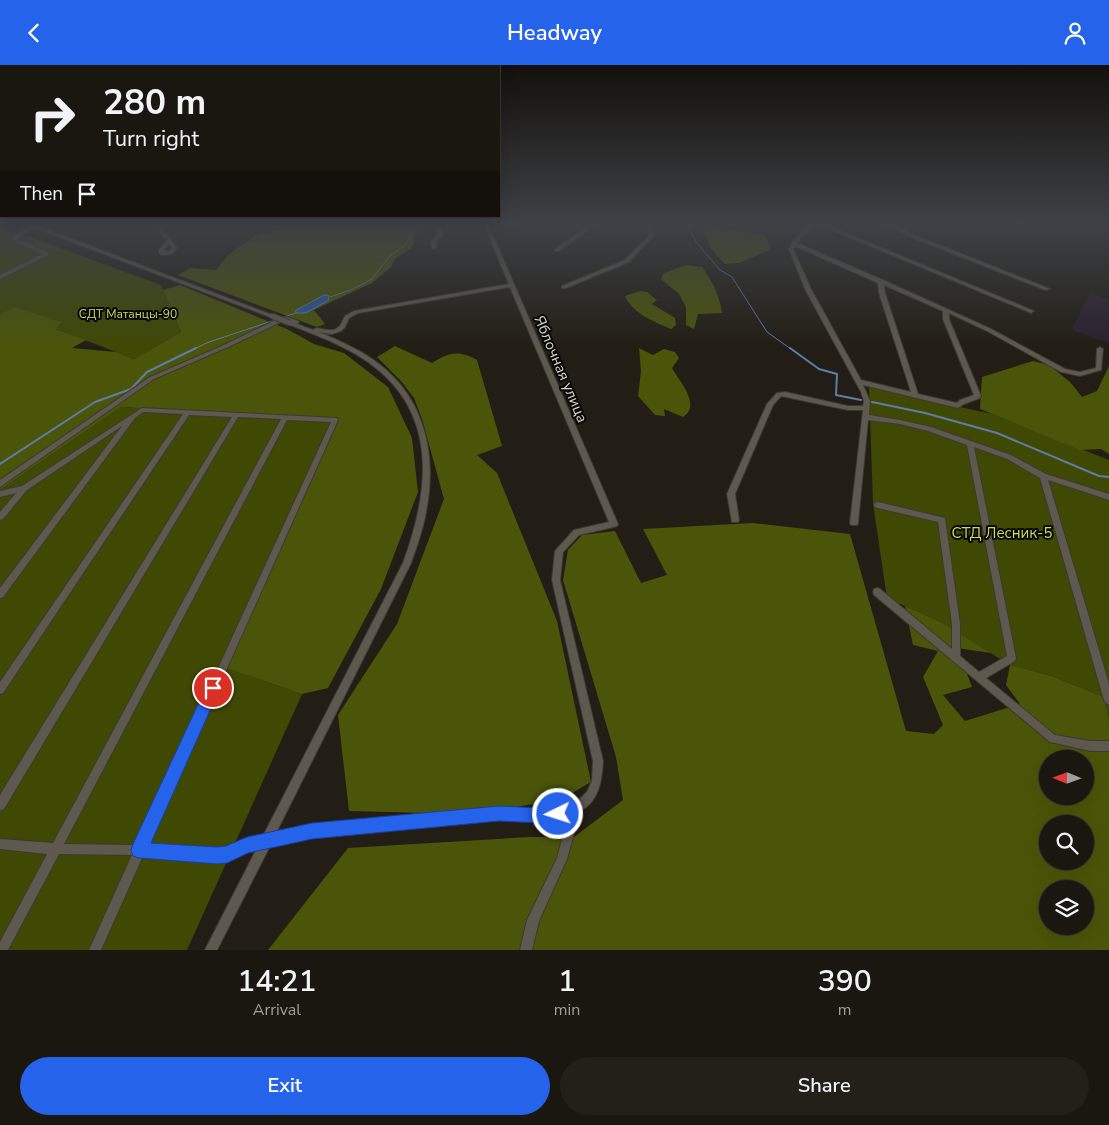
<!DOCTYPE html>
<meta charset="utf-8">
<style>
:root{--surface:#1a1610;--page:#231f19;--text:#f1f3f6;--muted:#9f9f9f;--line:#383530;--accent:#2563eb}
body{margin:0;font-family:"Nunito Sans",sans-serif;background:var(--page);color:var(--text);height:100vh;display:flex;flex-direction:column;font-size:19px;white-space:nowrap}
*{box-sizing:border-box;margin:0}
p{font-size:16px;color:var(--muted)}
.icon{flex:none;width:28px;height:28px;fill:none;stroke:currentColor;stroke-width:2;stroke-linecap:round;stroke-linejoin:round}
.map{position:relative;height:885px;overflow:hidden}
.side{display:flex;flex-direction:column;background:var(--surface);flex:1}
.side>*{flex:none}
.banner{position:absolute;left:0px;top:0px;width:500px;height:152px;box-shadow:0 5px 20px #0002,0 0 0 1px var(--line);background:#1a1610;color:var(--text);overflow:hidden}
.needle{width:32px;rotate:271deg}
.buttons{position:absolute;left:1039px;top:685px;display:grid;gap:10px}
.buttons a{display:grid;place-items:center;width:55px;height:55px;border-radius:50%;background:var(--surface);box-shadow:0 5px 20px #0002,0 0 0 1px var(--line);font-size:25px}
.pin{position:absolute;display:grid;place-items:center;width:42px;height:42px;color:#fff;margin:-21px;border:2px solid #fff;border-radius:50%;box-shadow:0 1px 5px #0007}
.me{position:absolute;width:55px;margin:-28px;rotate:266deg;stroke-linejoin:round;filter:drop-shadow(0 0 4px #0008)}
.turn{display:flex;align-items:center;gap:18px;height:105px;padding:0 20px;font-size:22px}
.turn .icon{width:65px;height:65px;stroke-width:2.5}
.turn b{display:block;font-size:35px;line-height:42px}
.then{display:flex;align-items:center;height:48px;padding:0 20px;background:#0003;gap:10px;font-size:19px}
.eta{display:flex;justify-content:space-evenly;align-items:center;height:85px;text-align:center}
.eta b{font-size:30px;font-weight:600;line-height:35px}
.primary-button{display:flex;gap:10px;margin-top:auto;padding:10px 20px}
.primary-button a{flex:1;height:58px;border-radius:30px;background:var(--accent);color:#fff;font-size:20px;font-weight:600;line-height:58px;text-align:center}
.primary-button a+a{background:var(--page);color:var(--text)}
header{display:flex;justify-content:space-between;align-items:center;height:65px;padding:0 20px;background:var(--accent);color:#fff;font-size:22px;font-weight:600}
.map>svg:first-child{display:block}
</style>
<header><svg class="icon" aria-label="back" viewBox="0 0 24 24"><path d="M15 5l-7 7 7 7"/></svg>Headway<svg class="icon" aria-label="person" viewBox="0 0 24 24"><circle cx="12" cy="8" r="4"/><path d="M4 21q1-7 8-7t8 7"/></svg></header>
<div class="map">
<svg width="1109" height="885" viewBox="0 0 1109 885">
<rect width="100%" height="100%" fill="#221e15"/>
<path fill="#2b212f" d="M 1090,228 L 1109,235 L 1109,278 L 1072,265 Z"/>
<path fill="#3f4904" d="M 0,161 L 161,220 L 181,267 L 134,294 L 15,248 L 0,256 Z
M 869,322 L 992,349 L 1109,395 L 1109,657 L 1104,632 L 1052,611 L 1010,600 L 941,557 L 887,533 L 873,439 Z
M 121,342 L 338,355 L 221,601 L 302,629 L 187,885 L 0,885 L 0,425 Z"/>
<path fill="#4a5509" fill-rule="evenodd" d="M 297,159 L 418,159 L 412,182 L 396,193 L 390,203 L 372,218 L 314,245 L 325,259 L 317,262 L 178,210 L 190,203 L 216,205 L 228,190 L 255,171 Z
M 709,161 L 766,170 L 770,185 L 739,198 L 725,199 L 709,181 L 704,163 Z
M 686,200 L 702,202 C 713,218 719,228 722,248 L 698,249 L 694,264 L 686,260 L 686,242 L 679,229 L 661,214 L 664,208 Z
M 180,220 L 287,264 L 314,279 L 344,288 L 388,322 L 412,373 L 418,427 L 381,524 L 328,623 L 302,629 L 220,601 L 337,355 L 121,342 L 0,425 L 0,250 L 14,242 L 61,257 L 56,264 L 86,275 L 72,283 L 116,287 L 134,294 L 181,267 L 163,225 Z
M 640,226 L 647,227 L 657,235 L 652,239 L 675,253 L 676,260 L 671,264 C 655,257 633,249 625,231 Z
M 395,281 L 432,298 C 449,287 459,285 477,295 L 502,381 L 477,390 L 497,408 L 557,556 L 591,717 L 560,735 L 468,749 L 349,746 L 338,650 L 397,559 L 444,434 L 422,354 L 414,333 L 401,316 L 377,292 Z
M 639,283 L 653,290 L 664,284 L 675,287 L 679,293 L 672,303 C 679,316 702,340 683,352 L 664,344 L 665,351 L 655,350 L 638,331 L 641,306 Z
M 1033,296 L 1049,300 L 1070,317 L 1082,332 L 1097,326 L 1109,301 L 1109,389 L 1101,384 L 1080,385 L 980,344 L 982,312 Z
M 753,458 L 850,469 L 906,666 L 934,669 L 943,660 L 923,612 L 938,586 L 913,580 L 905,541 L 941,557 L 991,588 L 957,583 L 972,622 L 943,630 L 965,656 L 1020,639 L 1006,620 L 1010,600 L 1052,611 L 1104,632 L 1109,657 L 1109,885 L 268,885 L 348,783 L 529,772 L 574,772 L 623,735 L 616,692 L 563,515 L 568,485 L 582,470 L 615,466 L 641,518 L 667,510 L 643,464 ZM 1048,694 L 1085,694 L 1085,731 L 1048,731 ZM 1048,759 L 1085,759 L 1085,796 L 1048,796 ZM 1048,824 L 1085,824 L 1085,861 L 1048,861 Z"/>
<path fill="#2c589b" stroke="#5f7daa" d="M 324,230 L 328,230 L 329,235 L 306,248 L 296,248 L 295,246 Z"/>
<g fill="none" stroke-linecap="round" stroke-linejoin="round">
<path stroke="#5f7daa" stroke-width="1" d="M 687,159 L 696,177 L 720,205 L 732,212 L 767,267 L 791,284
M 417,163 L 418,159
M 330,232 L 351,225 L 372,214 L 389,192 L 406,179 L 411,171
M 194,284 L 209,277 L 296,248"/>
<path stroke="#5f7daa" stroke-width="2" d="M 790,283 L 819,304 L 837,309 L 836,330 L 861,335
M 872,337 L 925,348 L 997,368 L 1099,411 L 1109,412
M 0,399 L 95,337 L 131,324 L 147,307 L 196,283"/>
<defs>
<path id="minor" d="M 26,159 L 38,160 L 38,161 L 275,251 L 272,253 L 270,252 L 35,163 L 17,173 L 17,174 L 48,188 L 48,190 L 0,214 L 0,210 L 42,189 L 13,175 L 12,171 L 31,162 Z
M 154,159 L 159,159 L 177,183 L 172,189 L 162,190 L 159,188 L 159,185 L 167,176 ZM 169,179 L 172,183 L 169,186 L 164,186 L 164,185 Z
M 436,159 L 440,159 L 443,170 L 436,176 L 436,183 L 434,184 L 432,183 L 431,176 L 438,170 Z
M 484,159 L 488,159 L 618,459 L 617,461 L 614,462 L 579,470 L 563,487 L 560,515 L 603,696 C 602,715 599,737 580,746 L 567,794 L 539,856 L 532,885 L 520,885 L 527,855 L 557,793 L 568,751 L 551,755 L 534,756 L 499,754 L 312,771 L 270,781 L 217,885 L 205,885 L 257,783 C 243,786 231,794 217,796 L 143,791 L 101,885 L 89,885 L 132,790 L 59,789 L 8,885 L 0,885 L 0,877 L 47,789 L 0,784 L 0,774 L 53,778 L 281,354 L 238,352 L 4,744 L 0,745 L 0,730 L 232,352 L 189,350 L 3,628 L 0,629 L 0,617 L 183,349 L 143,347 L 135,353 L 3,532 L 0,533 L 0,523 L 122,361 L 27,425 L 3,454 L 0,455 L 0,447 L 16,428 L 0,432 L 0,426 L 22,421 L 142,343 L 337,353 L 338,355 L 148,780 L 217,786 L 226,784 L 247,775 L 263,771 L 403,498 C 430,425 439,347 368,297 C 344,280 315,270 288,259 L 287,258 L 289,257 L 283,256 L 228,282 L 154,314 L 0,422 L 0,415 L 150,312 L 224,280 L 280,253 L 287,252 L 298,256 L 299,257 L 297,259 L 313,265 L 316,263 L 327,265 L 334,265 L 340,261 L 345,251 L 354,246 L 509,219 ZM 510,222 L 609,457 L 574,465 L 555,486 L 552,515 L 593,696 L 592,716 L 587,727 L 576,737 L 566,741 L 551,744 L 534,745 L 499,744 L 312,761 L 276,768 L 411,498 C 417,481 423,465 426,447 C 437,392 426,335 379,299 C 361,285 340,276 319,267 L 332,269 L 341,266 L 345,262 L 349,253 L 358,248 ZM 287,355 L 331,357 L 137,780 L 64,779 Z
M 591,159 L 597,159 L 559,186 L 555,186 L 555,184 Z
M 648,159 L 652,159 L 653,171 L 629,197 L 566,223 L 562,223 L 562,221 L 625,195 L 649,171 Z
M 809,159 L 814,159 L 797,178 L 883,215 L 991,264 L 1065,304 L 1080,307 L 1096,303 L 1097,284 L 1100,282 L 1103,284 L 1101,305 L 1080,311 L 1061,307 L 987,266 L 949,248 L 949,254 L 981,331 L 980,333 L 964,339 L 958,343 L 863,320 L 870,336 L 869,350 L 900,355 L 931,362 L 1011,390 L 1046,409 L 1109,429 L 1109,435 L 1048,415 L 1109,619 L 1109,640 L 1106,638 L 1104,635 L 1040,413 L 1007,394 L 974,382 L 1016,593 L 1015,596 L 986,613 L 1055,670 L 1090,676 L 1109,676 L 1109,686 L 1090,686 L 1050,677 L 874,530 L 873,527 L 874,524 L 877,523 L 880,524 L 952,584 L 952,559 L 938,457 L 878,443 L 875,442 L 874,440 L 875,438 L 878,437 L 945,453 L 960,559 L 960,591 L 979,607 L 1007,591 L 967,380 L 928,366 L 900,359 L 868,355 L 858,458 L 857,460 L 851,460 L 850,458 L 863,345 L 848,345 L 781,331 L 773,340 L 735,429 L 739,455 L 738,457 L 732,457 L 727,429 L 767,339 L 777,328 L 785,327 L 848,341 L 863,341 L 864,336 L 861,327 L 805,224 L 789,184 L 793,176 ZM 795,181 L 878,218 L 879,228 L 911,327 L 861,315 L 811,224 L 793,184 ZM 884,220 L 943,246 L 943,254 L 974,330 L 960,335 L 957,338 L 918,329 L 885,228 Z
M 817,159 L 824,159 L 1034,246 L 1031,248 L 1029,247 Z
M 867,159 L 895,161 L 917,171 L 1050,224 L 1045,225 L 913,173 L 894,163 Z"/>
</defs>
<use href="#minor" stroke="#3c3933" stroke-width="2"/>
<use href="#minor" fill="#5e594f" fill-rule="evenodd"/>
<defs>
<path id="minor-bridge" d="M 272,251 L 290,258"/>
</defs>
<use href="#minor-bridge" stroke="#3c3933" stroke-width="7" stroke-linecap="butt"/>
<use href="#minor-bridge" stroke="#5e594f" stroke-width="5"/>
</g>
<linearGradient id="sky" x2="0" y2="1"><stop stop-color="#13100c"/><stop offset="0.56" stop-color="#3e4146"/><stop offset="1" stop-color="#3e4146" stop-opacity="0"/></linearGradient>
<rect width="1109" height="283" fill="url(#sky)"/>
<path fill="#2563eb" stroke="#184099" d="M 213,616 L 218,618 L 220,623 L 151,778 L 217,782 L 226,781 L 247,772 L 312,758 L 499,741 L 541,743 L 558,741 L 563,743 L 566,749 L 563,755 L 541,758 L 499,756 L 312,774 L 248,788 L 227,798 L 217,799 L 139,793 L 133,791 L 131,785 L 133,779 L 208,618 Z"/>
<g text-anchor="middle" dominant-baseline="central" stroke-width="4" stroke-linejoin="round" paint-order="stroke">
<g font-size="12" fill="#c6dc63" stroke="#0a0805">
<text x="128" y="249">СДТ Матанцы-90</text>
</g>
<g font-size="15" fill="#d6d3cd" stroke="#0a0805">
<text transform="translate(561 304) rotate(67)">Яблочная улица</text>
</g>
<g font-size="15" fill="#c6dc63" stroke="#0a0805">
<text x="1002" y="468">СТД Лесник-5</text>
</g>
</g>
</svg>
<div class="buttons">
<a><svg class="needle" viewBox="-14 -14 28 28"><path d="M0-13l5 13h-10z" fill="#e53935"/><path d="M0 13l5-13h-10z" fill="#9f9f9f"/></svg></a>
<a><svg class="icon" aria-label="search" viewBox="0 0 24 24"><circle cx="10" cy="10" r="6"/><path d="M15 15l6 6"/></svg></a>
<a><svg class="icon" aria-label="layers" viewBox="0 0 24 24"><path d="M12 4l9 5-9 5-9-5zM3 14l9 5 9-5"/></svg></a>
</div>
<div class="pin" style="left:213px;top:623px;background:#d93025"><svg class="icon" aria-label="arrive" viewBox="0 0 24 24"><path d="M6 21V4h12l-3 4 3 4H6"/></svg></div>
<svg class="me" style="left:558px;top:749px" viewBox="-20 -20 40 40"><circle r="17" fill="#2563eb" stroke="#fff" stroke-width="3"/><path d="M0-11L8 9 0 5-8 9z" fill="#fff"/></svg>
<div class="banner">
<div class="turn"><svg class="icon" aria-label="right" viewBox="0 0 24 24"><path d="M7 20v-9h11M14 6l5 5-5 5"/></svg><div><b>280 m</b>Turn right</div></div>
<div class="then">Then<svg class="icon" aria-label="arrive" viewBox="0 0 24 24"><path d="M6 21V4h12l-3 4 3 4H6"/></svg></div>
</div>
</div>
<section class="side">
<div class="eta">
<div><b>14:21</b><p>Arrival</p></div>
<div><b>1</b><p>min</p></div>
<div><b>390</b><p>m</p></div>
</div>
<div class="primary-button"><a>Exit</a><a>Share</a></div>
</section>
